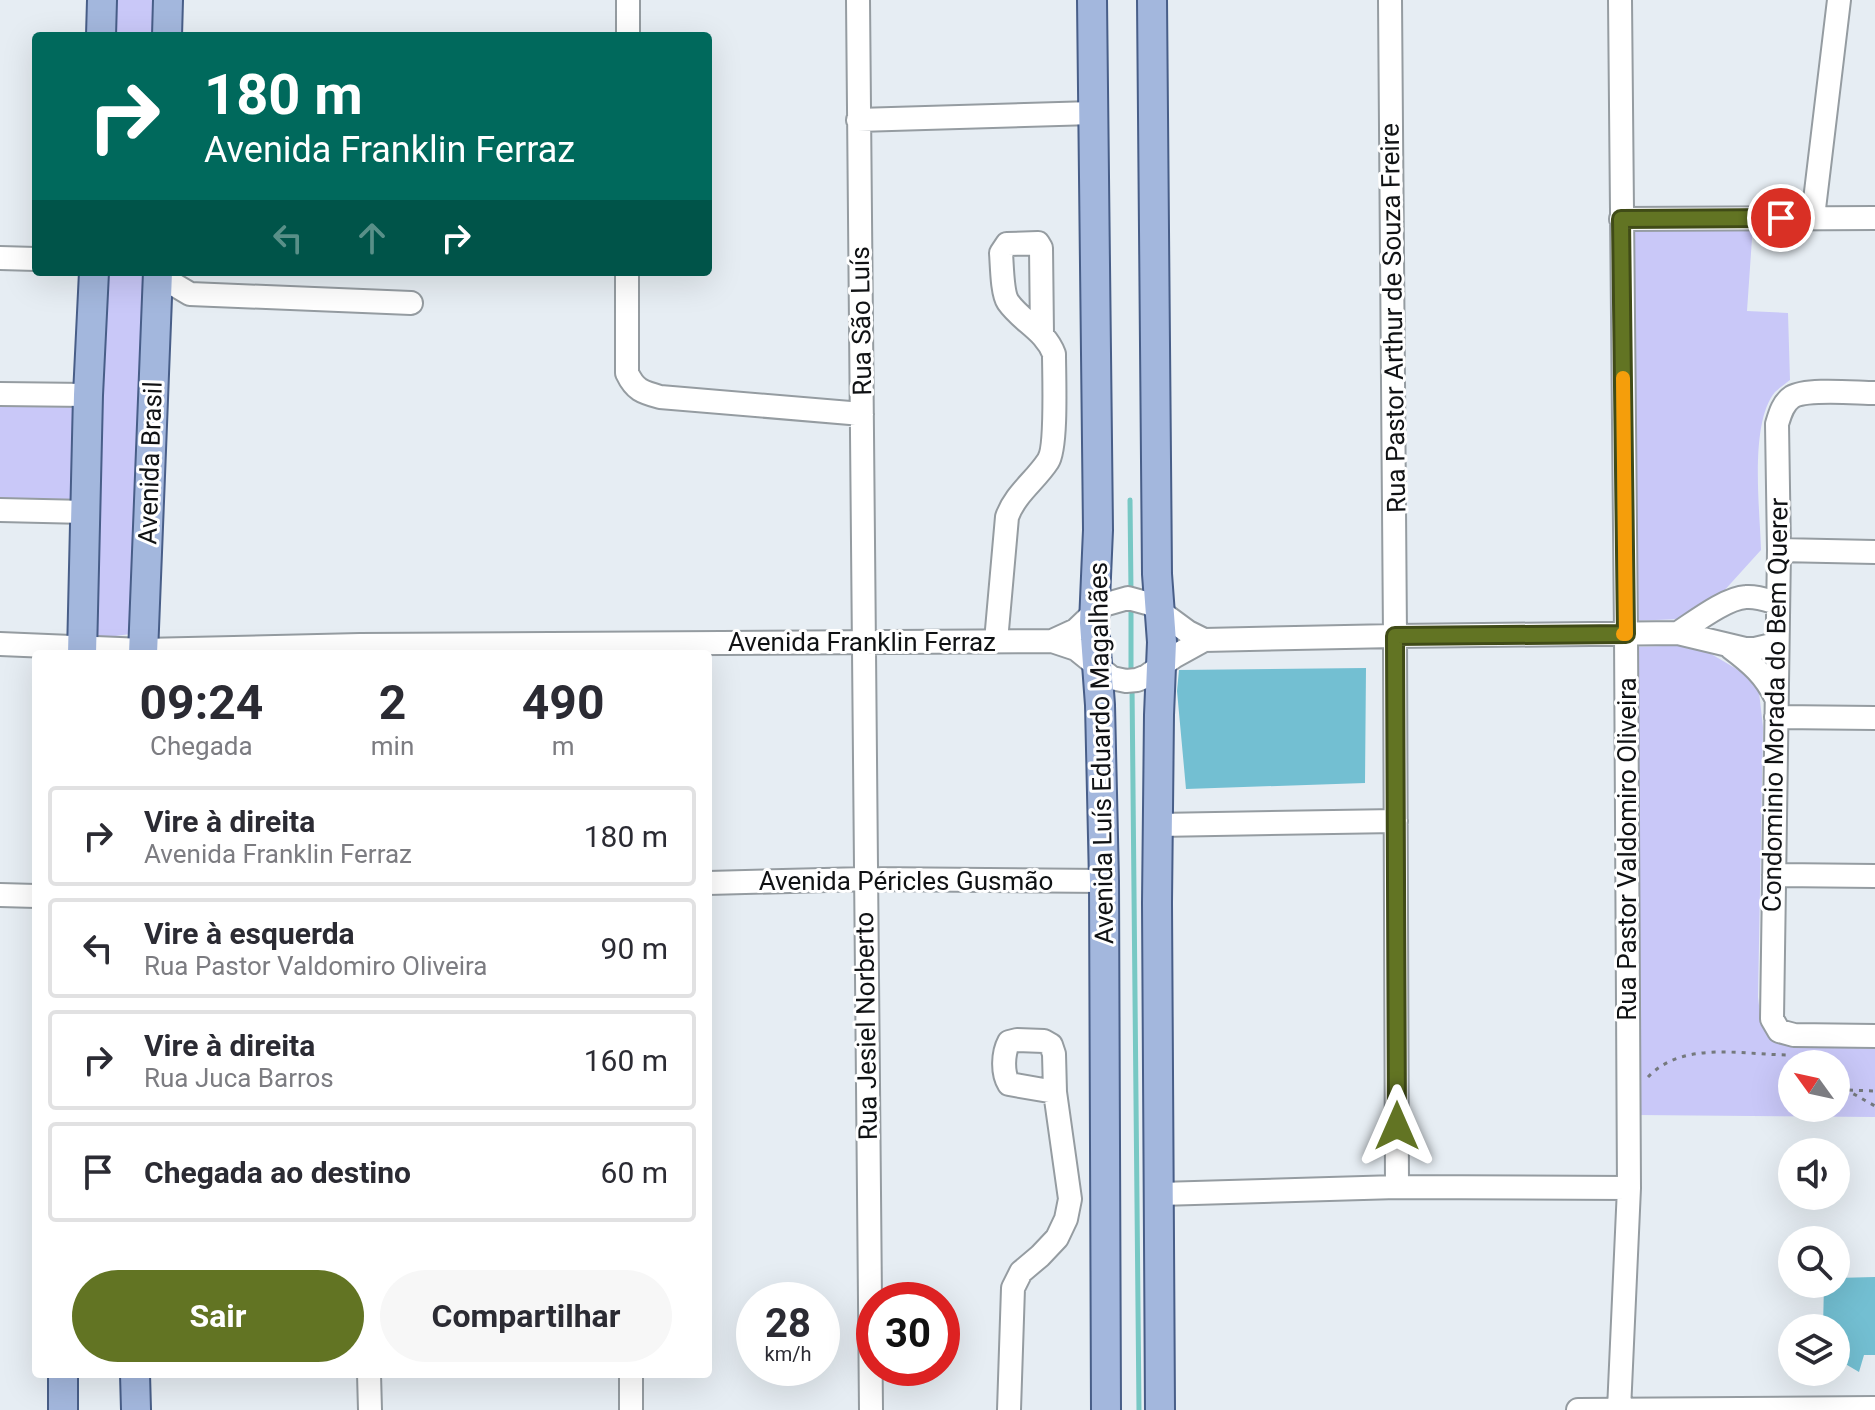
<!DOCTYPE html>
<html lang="pt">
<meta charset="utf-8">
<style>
:root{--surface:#fff;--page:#f7f7f7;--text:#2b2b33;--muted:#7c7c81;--line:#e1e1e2;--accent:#627423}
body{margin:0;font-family:Roboto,sans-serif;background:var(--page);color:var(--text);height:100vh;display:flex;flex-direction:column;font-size:30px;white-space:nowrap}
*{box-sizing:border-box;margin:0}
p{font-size:26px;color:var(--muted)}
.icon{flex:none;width:44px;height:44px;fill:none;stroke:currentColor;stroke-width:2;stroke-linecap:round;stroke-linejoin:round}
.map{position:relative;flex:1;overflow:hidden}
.panel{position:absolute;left:32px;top:650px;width:680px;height:728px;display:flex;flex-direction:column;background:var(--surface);border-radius:8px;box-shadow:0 8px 32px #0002}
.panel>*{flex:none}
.hud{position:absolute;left:32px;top:32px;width:680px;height:244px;border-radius:8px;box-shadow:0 8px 32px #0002;background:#00695c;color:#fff;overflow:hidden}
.needle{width:52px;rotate:303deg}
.fabs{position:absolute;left:1778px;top:1050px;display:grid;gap:16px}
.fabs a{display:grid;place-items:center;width:72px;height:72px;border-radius:50%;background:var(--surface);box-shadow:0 8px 32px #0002;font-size:40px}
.speed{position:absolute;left:736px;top:1282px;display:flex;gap:16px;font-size:40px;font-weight:700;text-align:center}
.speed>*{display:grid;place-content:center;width:104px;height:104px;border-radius:50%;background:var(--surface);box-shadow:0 8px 32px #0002;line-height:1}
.speed small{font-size:20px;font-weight:400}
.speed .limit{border:12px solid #d22;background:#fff;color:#111}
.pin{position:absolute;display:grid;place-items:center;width:68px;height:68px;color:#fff;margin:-34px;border:4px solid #fff;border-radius:50%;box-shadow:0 2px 8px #0007}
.me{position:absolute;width:88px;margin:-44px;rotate:0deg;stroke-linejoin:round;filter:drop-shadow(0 0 6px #0008)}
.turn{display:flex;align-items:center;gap:28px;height:168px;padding:0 40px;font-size:36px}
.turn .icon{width:104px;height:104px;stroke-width:2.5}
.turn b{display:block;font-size:56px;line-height:68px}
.lanes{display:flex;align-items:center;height:76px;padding:0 40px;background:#0003;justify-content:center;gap:40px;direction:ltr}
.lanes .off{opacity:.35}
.eta{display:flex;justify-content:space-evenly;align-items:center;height:136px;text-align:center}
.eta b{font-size:48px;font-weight:700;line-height:56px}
.primary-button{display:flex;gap:16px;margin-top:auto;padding:16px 40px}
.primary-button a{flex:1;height:92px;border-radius:48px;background:var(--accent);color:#fff;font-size:32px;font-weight:700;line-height:92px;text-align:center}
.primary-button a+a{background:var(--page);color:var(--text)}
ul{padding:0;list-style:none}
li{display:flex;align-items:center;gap:24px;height:100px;margin:0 16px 12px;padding:0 24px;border:4px solid var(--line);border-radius:8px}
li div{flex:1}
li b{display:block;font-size:30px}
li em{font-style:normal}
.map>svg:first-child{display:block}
</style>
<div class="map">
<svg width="1875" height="1410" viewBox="0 0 1875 1410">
<rect width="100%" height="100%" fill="#e6edf3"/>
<path fill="#c9c8f8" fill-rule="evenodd" d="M 112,0 L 154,0 L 153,36 L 111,36 Z
M 1753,224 L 1747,311 L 1788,313 L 1790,380 C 1785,384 1779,388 1775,392 C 1749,424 1760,509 1761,550 L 1722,593 L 1680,619 L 1631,621 L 1625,228 Z
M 104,272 L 144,272 L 130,634 L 94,639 Z
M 0,401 L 77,402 L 75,504 L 0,503 Z
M 1696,645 L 1745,674 L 1759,692 L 1763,727 L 1758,997 L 1761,1022 L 1776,1039 L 1875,1047 L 1875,1117 L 1638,1115 L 1630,647 ZM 1792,1064 L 1836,1064 L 1836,1108 L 1792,1108 Z"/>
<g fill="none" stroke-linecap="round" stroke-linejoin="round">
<path stroke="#77c8c4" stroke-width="5" d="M 1130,500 L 1131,591
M 1131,605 L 1131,675
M 1132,685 L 1139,1410"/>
</g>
<path fill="#73bfd2" d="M 1366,668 L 1365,783 L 1186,789 L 1177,691 L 1179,670 Z
M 1875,1277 L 1875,1355 L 1864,1355 L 1859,1372 L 1842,1362 L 1842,1356 L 1836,1356 L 1836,1328 L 1823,1328 L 1824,1284 L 1836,1284 L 1836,1278 Z"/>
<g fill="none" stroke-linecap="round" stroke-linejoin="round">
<defs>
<path id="minor" d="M 858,0 C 860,470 865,940 871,1410
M 1390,0 L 1395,636 L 1397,1187
M 628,36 L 628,0
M 858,120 L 1093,113
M 1813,217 L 1839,0
M 1621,219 L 1875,218
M 0,258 L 36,259
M 627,272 L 627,373 C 635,390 642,392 660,397 L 862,414
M 158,275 L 190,294 L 411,303
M 1875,393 C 1856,393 1807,388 1792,397 C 1783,403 1780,414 1777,424 L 1779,550 L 1772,1019 L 1779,1031 L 1794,1035 L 1875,1036
M 0,394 L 88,395
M 0,510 L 86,512
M 1779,550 L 1875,552
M 1678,633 C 1695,622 1726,598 1746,597 C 1757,596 1767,600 1777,603
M 996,641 L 1007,517 C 1015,494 1035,481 1048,461 C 1057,448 1054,374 1054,354 C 1045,330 1022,322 1008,302 C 1002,293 1002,265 1001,253 L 1007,244 L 1038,243 L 1041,248 L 1042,334
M 1052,641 L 1076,630 L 1098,609 L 1107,604 L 1128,598 L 1150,604 L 1188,632 L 1204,640
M 0,644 L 143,650 L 360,645 L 1052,641 L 1076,649 L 1112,678 L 1126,681 L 1137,680 L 1147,676 L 1175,656 L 1204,640 L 1395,636 L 1678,633 L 1745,649 L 1755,649 L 1776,644
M 1731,648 C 1751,663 1765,675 1776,698
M 1776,717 L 1875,718
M 1158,825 L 1396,821
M 1774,875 L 1875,876
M 708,883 L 865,879 L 1104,881
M 0,895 L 36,896
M 1160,1194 L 1397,1187 L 1629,1188
M 369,1374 L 370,1410
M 631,1374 L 631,1410
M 1009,1410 L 1013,1288 L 1021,1272 L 1040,1256 L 1057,1238 L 1066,1219 L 1070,1199 L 1055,1092 L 1054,1054 L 1051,1045 L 1044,1041 L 1017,1040 L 1009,1042 C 1003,1053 1002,1073 1009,1084 L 1055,1092
M 1578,1410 L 1875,1408
M 1619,1410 L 1629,1188 L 1626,634 L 1620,0"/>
<path id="major" d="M 1092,0 L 1098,530 L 1094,623 L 1100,705 L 1104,881 L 1106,1410
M 1152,0 L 1157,574 L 1162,642 L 1159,715 L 1157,903 L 1160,1410
M 101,36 L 102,0
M 167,36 L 168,0
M 82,654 L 88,395 L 94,272
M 143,654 L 158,272
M 135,1374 L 136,1410
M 63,1410 L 63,1374"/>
</defs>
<use href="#minor" stroke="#959ca1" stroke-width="26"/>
<use href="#major" stroke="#485e88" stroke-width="32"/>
<path stroke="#75797d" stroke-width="3" stroke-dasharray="4 6" stroke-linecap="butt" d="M 1797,1055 L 1807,1064
M 1648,1077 C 1683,1040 1744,1055 1790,1055
M 1836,1084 L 1875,1106
M 1849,1090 L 1875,1091"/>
<use href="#minor" stroke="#fff" stroke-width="22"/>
<use href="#major" stroke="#a3b7dd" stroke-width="28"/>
</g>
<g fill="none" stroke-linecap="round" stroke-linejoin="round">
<defs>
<path id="route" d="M 1397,1126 L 1395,636 L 1626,634 L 1621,219 L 1781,218"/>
</defs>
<use href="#route" stroke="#404b17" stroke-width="20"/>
<use href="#route" stroke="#627423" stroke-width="14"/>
<path stroke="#f59e0b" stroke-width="14" d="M 1623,634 L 1626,634 L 1623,378"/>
</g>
<g text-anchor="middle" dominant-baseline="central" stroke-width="6" stroke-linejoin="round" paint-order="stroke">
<g font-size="26" fill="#101214" stroke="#fff">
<text transform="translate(1393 318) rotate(-91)">Rua Pastor Arthur de Souza Freire</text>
<text transform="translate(861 321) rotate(-91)">Rua São Luís</text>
<text transform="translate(150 463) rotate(-88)">Avenida Brasil</text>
<text x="862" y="642">Avenida Franklin Ferraz</text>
<text transform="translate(1775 705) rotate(-89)">Condominio Morada do Bem Querer</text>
<text transform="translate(1101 753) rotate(-91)">Avenida Luís Eduardo Magalhães</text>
<text transform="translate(1627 849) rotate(-90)">Rua Pastor Valdomiro Oliveira</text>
<text x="906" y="881">Avenida Péricles Gusmão</text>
<text transform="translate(866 1026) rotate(-91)">Rua Jesiel Norberto</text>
</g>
</g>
</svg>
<div class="fabs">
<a><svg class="needle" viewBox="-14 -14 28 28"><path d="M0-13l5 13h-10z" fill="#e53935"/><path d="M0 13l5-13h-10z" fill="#7c7c81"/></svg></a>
<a><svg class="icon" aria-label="sound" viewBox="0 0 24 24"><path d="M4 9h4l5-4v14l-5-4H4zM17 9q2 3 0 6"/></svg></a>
<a><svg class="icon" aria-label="search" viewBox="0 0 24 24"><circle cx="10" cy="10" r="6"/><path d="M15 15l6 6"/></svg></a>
<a><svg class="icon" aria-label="layers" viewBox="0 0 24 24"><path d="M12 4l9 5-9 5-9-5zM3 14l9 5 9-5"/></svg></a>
</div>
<div class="speed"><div>28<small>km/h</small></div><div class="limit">30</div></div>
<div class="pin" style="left:1781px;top:218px;background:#d93025"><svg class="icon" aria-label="arrive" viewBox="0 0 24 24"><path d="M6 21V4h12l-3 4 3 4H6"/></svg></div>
<svg class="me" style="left:1397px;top:1126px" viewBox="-20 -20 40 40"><path d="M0-17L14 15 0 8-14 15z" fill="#627423" stroke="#fff" stroke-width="4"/></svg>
<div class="hud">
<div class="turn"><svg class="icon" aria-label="right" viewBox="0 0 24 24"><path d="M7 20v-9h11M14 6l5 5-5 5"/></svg><div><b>180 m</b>Avenida Franklin Ferraz</div></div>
<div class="lanes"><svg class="icon off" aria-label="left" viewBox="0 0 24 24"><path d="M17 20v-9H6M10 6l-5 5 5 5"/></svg><svg class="icon off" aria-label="ahead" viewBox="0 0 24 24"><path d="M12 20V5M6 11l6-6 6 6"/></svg><svg class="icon" aria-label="right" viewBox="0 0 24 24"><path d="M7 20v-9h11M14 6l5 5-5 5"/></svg></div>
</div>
<section class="panel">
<div class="eta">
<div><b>09:24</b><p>Chegada</p></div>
<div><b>2</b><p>min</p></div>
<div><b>490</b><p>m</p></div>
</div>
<ul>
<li><svg class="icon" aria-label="right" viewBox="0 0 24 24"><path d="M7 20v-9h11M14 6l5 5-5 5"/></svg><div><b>Vire à direita</b><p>Avenida Franklin Ferraz</p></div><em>180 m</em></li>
<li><svg class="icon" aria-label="left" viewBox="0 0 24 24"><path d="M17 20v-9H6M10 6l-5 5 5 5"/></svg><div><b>Vire à esquerda</b><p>Rua Pastor Valdomiro Oliveira</p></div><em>90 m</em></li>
<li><svg class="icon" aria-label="right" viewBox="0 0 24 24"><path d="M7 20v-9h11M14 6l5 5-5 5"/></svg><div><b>Vire à direita</b><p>Rua Juca Barros</p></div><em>160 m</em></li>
<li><svg class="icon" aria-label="arrive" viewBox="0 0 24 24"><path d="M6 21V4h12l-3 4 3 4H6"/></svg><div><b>Chegada ao destino</b></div><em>60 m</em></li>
</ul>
<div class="primary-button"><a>Sair</a><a>Compartilhar</a></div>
</section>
</div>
